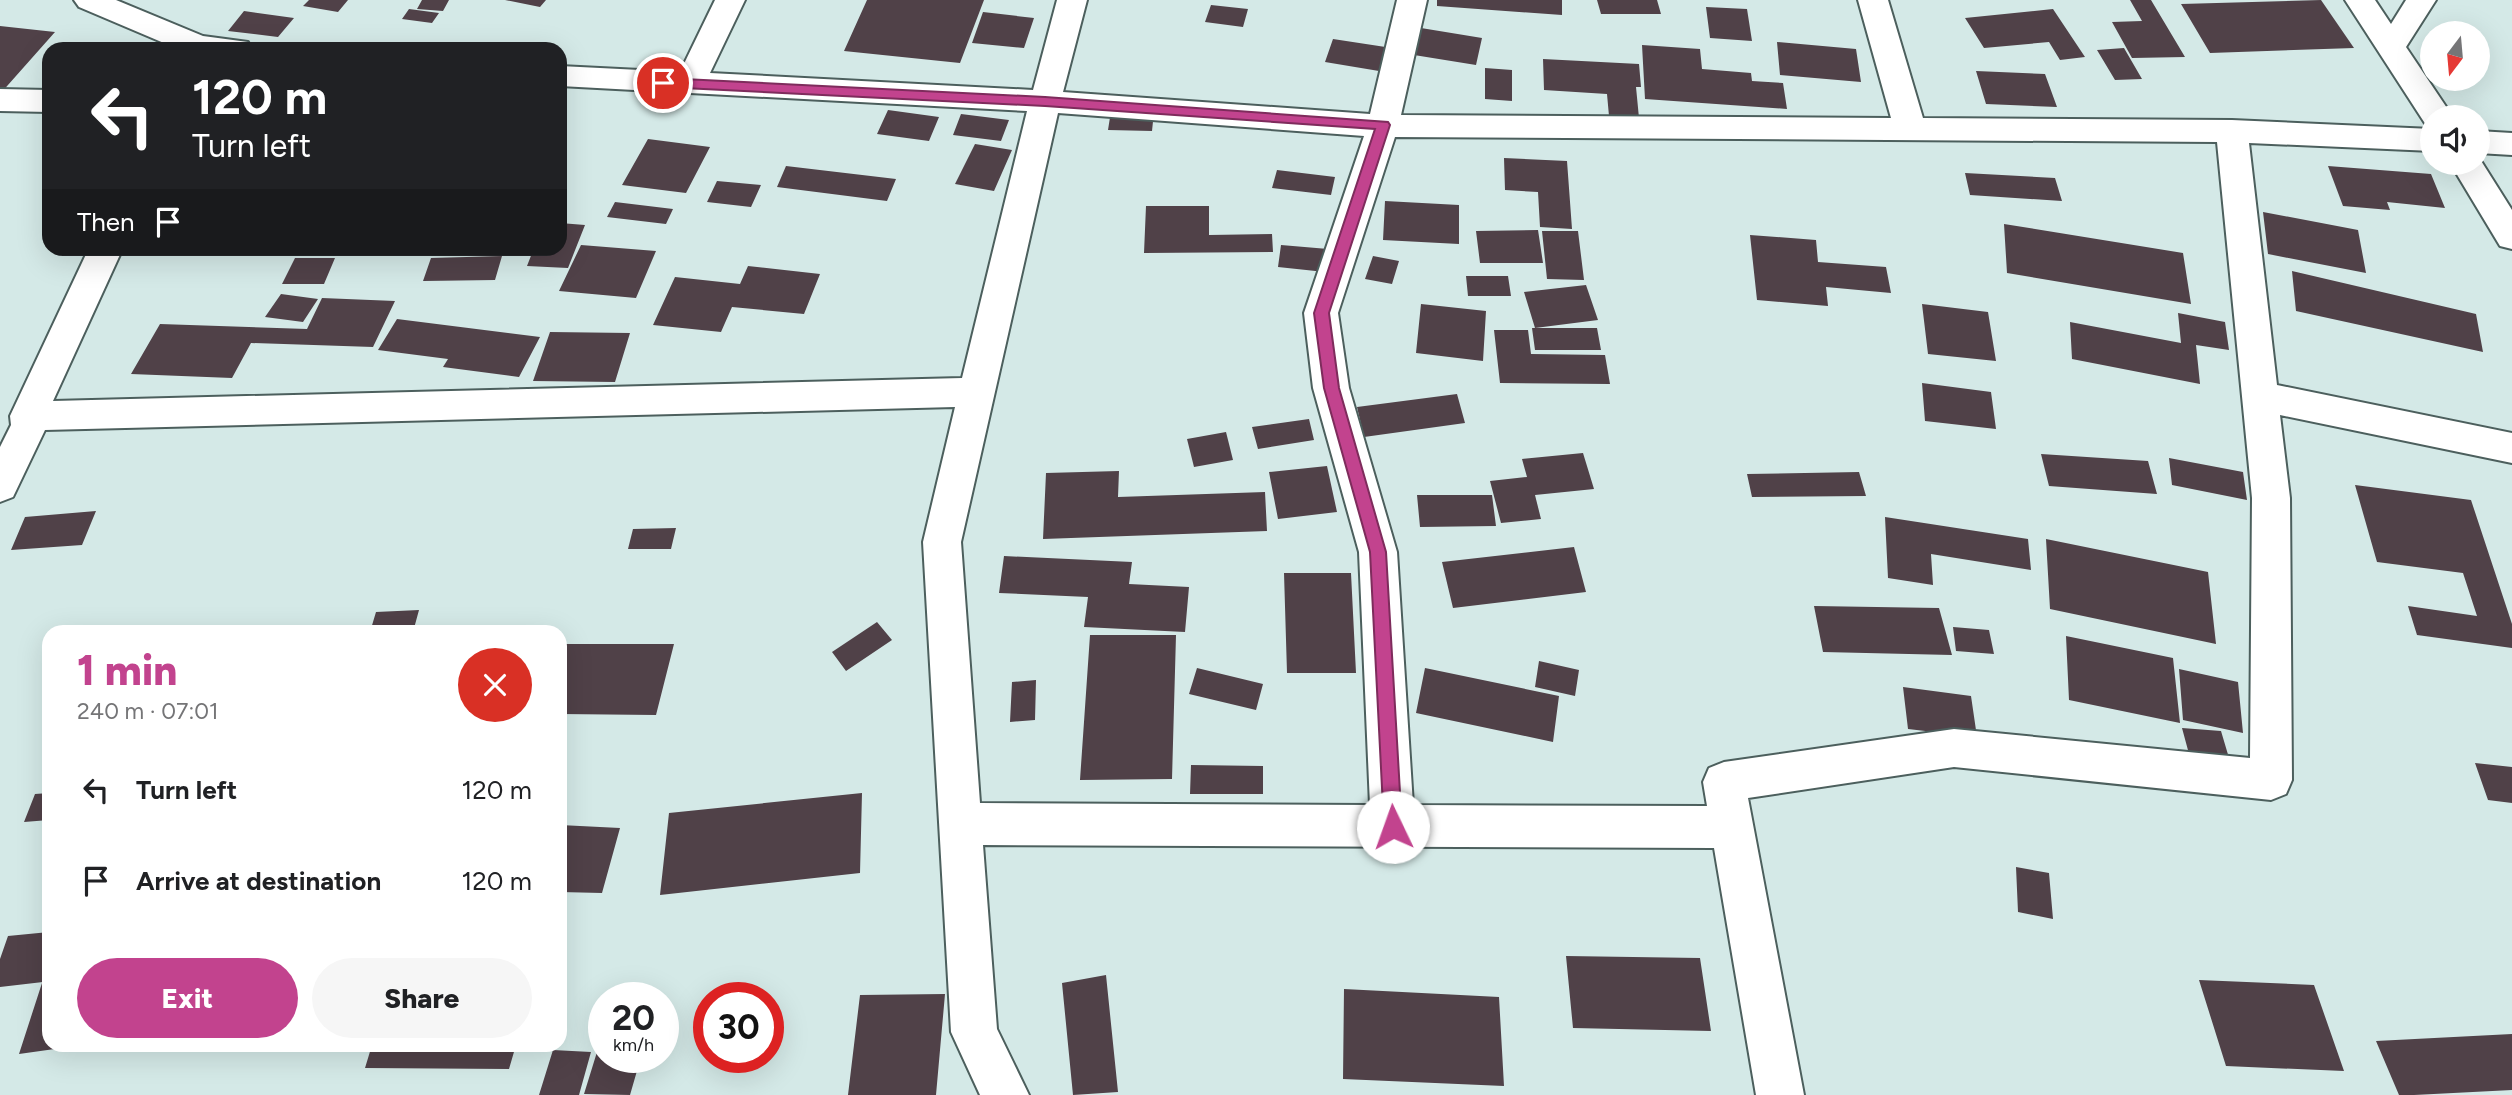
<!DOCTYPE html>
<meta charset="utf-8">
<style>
:root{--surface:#fff;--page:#f6f6f6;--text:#202124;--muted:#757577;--accent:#c2438e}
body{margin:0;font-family:Figtree,sans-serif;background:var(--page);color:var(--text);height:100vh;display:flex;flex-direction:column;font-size:26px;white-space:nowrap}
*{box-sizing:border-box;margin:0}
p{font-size:23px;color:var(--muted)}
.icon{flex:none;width:38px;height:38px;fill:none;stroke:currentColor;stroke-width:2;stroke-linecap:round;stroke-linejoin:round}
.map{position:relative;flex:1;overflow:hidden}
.details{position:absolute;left:42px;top:625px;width:525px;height:427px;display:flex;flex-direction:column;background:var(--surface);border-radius:21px;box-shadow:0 7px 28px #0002}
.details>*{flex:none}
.hud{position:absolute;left:42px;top:42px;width:525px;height:214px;border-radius:21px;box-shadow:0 7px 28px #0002;background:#202124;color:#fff;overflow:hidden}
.needle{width:46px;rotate:196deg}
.tools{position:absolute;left:2420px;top:21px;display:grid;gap:14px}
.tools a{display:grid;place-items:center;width:70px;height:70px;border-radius:50%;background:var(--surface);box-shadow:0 7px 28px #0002;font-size:35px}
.speed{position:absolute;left:588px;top:982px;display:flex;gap:14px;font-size:35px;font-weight:700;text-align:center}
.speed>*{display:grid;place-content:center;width:91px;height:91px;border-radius:50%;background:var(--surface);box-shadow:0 7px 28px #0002;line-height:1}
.speed small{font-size:18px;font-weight:400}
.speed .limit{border:10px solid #d22;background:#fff;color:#111}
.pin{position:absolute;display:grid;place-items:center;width:60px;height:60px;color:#fff;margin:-30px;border:4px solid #fff;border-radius:50%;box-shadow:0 2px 7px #0007}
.me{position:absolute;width:77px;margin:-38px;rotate:357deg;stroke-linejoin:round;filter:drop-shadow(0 0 5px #0008)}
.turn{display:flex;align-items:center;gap:24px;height:147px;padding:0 35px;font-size:32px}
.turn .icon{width:91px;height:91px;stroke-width:2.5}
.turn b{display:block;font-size:49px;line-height:60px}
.then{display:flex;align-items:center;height:66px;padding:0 35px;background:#0003;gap:14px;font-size:26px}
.round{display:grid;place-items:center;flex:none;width:74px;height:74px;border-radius:37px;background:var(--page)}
.summary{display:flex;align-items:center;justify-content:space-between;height:119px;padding:0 35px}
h1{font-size:42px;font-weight:800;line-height:52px;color:var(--accent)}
.cta{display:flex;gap:14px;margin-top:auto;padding:14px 35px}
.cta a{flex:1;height:80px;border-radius:42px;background:var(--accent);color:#fff;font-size:28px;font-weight:800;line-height:80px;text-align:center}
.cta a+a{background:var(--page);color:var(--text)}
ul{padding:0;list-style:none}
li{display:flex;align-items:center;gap:21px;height:91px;padding:0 35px}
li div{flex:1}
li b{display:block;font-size:26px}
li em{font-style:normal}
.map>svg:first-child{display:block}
</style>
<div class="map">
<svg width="2512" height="1095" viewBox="0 0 2512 1095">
<rect width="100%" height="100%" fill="#d4e9e7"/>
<path fill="#504148" d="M 309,0 L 348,0 L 338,12 L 303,6 Z
M 422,0 L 449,0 L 443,11 L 417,9 Z
M 505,0 L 546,0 L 540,7 Z
M 867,0 L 984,0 L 960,63 L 844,51 Z
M 1437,0 L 1562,0 L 1562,15 L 1437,6 Z
M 1597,0 L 1657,0 L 1661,14 L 1601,14 Z
M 2130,0 L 2151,0 L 2185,57 L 2132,58 L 2112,22 L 2142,21 Z
M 2321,0 L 2354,48 L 2210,53 L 2181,4 Z
M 1211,5 L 1248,9 L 1243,27 L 1205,22 Z
M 1706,7 L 1747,9 L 1752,41 L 1710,38 Z
M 409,9 L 439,13 L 432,23 L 402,19 Z
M 2053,9 L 2085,57 L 2060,60 L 2049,42 L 1984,48 L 1965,18 Z
M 244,11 L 294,18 L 278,37 L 228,31 Z
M 983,12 L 1034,18 L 1024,48 L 972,43 Z
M 0,26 L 55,32 L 0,94 Z
M 1421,28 L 1482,38 L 1476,65 L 1414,55 Z
M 1333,39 L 1392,48 L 1385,72 L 1325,62 Z
M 1777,42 L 1856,49 L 1861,82 L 1780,75 Z
M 1642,45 L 1700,49 L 1702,69 L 1751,73 L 1752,81 L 1783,83 L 1787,109 L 1645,99 Z
M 2124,48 L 2142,79 L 2115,80 L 2097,50 Z
M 1543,59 L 1639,64 L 1641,87 L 1636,87 L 1639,118 L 1609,116 L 1607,94 L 1544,90 Z
M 1485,68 L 1512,70 L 1512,101 L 1485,99 Z
M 1976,71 L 2045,74 L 2057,107 L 1986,104 Z
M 888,110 L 939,117 L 929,141 L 877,134 Z
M 1111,111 L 1154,112 L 1152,131 L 1108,130 Z
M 961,114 L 1009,120 L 1001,141 L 953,135 Z
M 648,139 L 710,147 L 686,193 L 622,185 Z
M 975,144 L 1012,150 L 994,191 L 955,184 Z
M 1504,158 L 1567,161 L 1572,229 L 1540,227 L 1538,192 L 1505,190 Z
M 786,166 L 896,179 L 887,201 L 777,187 Z
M 2328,166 L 2431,174 L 2445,208 L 2387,202 L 2390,210 L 2343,206 Z
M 1277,170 L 1335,177 L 1331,195 L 1272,188 Z
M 1965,173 L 2055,178 L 2062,201 L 1970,195 Z
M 717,181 L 761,185 L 751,207 L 707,202 Z
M 1385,201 L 1459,205 L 1459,244 L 1383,240 Z
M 615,202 L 673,209 L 666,224 L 607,217 Z
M 1146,206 L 1209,206 L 1209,235 L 1272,234 L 1273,252 L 1144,253 Z
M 2263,212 L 2358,230 L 2366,273 L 2268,254 Z
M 560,223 L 585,225 L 568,268 L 527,266 L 534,248 L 560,248 Z
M 2004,224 L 2183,253 L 2191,304 L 2007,273 Z
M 1538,230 L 1543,263 L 1480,263 L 1476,231 Z
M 1542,231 L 1578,231 L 1584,280 L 1547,279 Z
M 1750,235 L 1816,240 L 1818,262 L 1886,267 L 1891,293 L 1826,287 L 1828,306 L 1757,300 Z
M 581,245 L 656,251 L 636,298 L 559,291 Z
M 1281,245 L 1328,249 L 1325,272 L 1278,267 Z
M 502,256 L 495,280 L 423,281 L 431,258 Z
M 1373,256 L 1399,261 L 1392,284 L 1365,279 Z
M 295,258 L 335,258 L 324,284 L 282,284 Z
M 748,266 L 820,274 L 804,314 L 732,307 L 721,332 L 653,325 L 675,277 L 740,284 Z
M 2292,271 L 2476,314 L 2483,352 L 2296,311 Z
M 1466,276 L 1508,276 L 1511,296 L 1468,296 Z
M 1586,285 L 1598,320 L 1535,328 L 1524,292 Z
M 281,294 L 318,299 L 303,322 L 265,317 Z
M 322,298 L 395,301 L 373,347 L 251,343 L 232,378 L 131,374 L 160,324 L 307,329 Z
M 1421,304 L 1486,311 L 1483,361 L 1416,353 Z
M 1922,304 L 1988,312 L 1996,361 L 1928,354 Z
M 2178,313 L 2225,322 L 2229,350 L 2196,345 L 2200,384 L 2072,359 L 2070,322 L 2181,343 Z
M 397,319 L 540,337 L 519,377 L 443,367 L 448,359 L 378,350 Z
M 1532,328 L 1597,328 L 1601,350 L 1535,350 Z
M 1494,330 L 1528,330 L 1531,354 L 1605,355 L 1610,384 L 1500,383 Z
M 550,332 L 630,333 L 615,382 L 533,381 Z
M 1922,383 L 1991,392 L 1996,429 L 1925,421 Z
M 1457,394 L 1465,423 L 1364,437 L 1357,407 Z
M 1309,419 L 1314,440 L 1258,449 L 1252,427 Z
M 1226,432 L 1233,460 L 1194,467 L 1187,439 Z
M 1583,453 L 1594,489 L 1535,495 L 1541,519 L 1501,523 L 1490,481 L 1527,477 L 1522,459 Z
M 2041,454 L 2148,461 L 2157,494 L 2049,486 Z
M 2169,458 L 2243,472 L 2247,500 L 2172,485 Z
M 1327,466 L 1337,512 L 1278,519 L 1269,472 Z
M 1119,471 L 1118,497 L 1265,492 L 1267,531 L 1043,539 L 1046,473 Z
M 1859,472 L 1866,496 L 1752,497 L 1747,474 Z
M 2355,485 L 2471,500 L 2512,624 L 2512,648 L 2417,635 L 2408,606 L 2477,616 L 2463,573 L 2377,562 Z
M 1417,495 L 1492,495 L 1496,526 L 1420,527 Z
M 96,511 L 82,545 L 11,550 L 25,517 Z
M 1885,517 L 2028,539 L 2031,570 L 1931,554 L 1933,585 L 1888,578 Z
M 676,528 L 671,549 L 628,549 L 633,529 Z
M 2046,539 L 2208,572 L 2216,644 L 2050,609 Z
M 1574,547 L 1586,592 L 1453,608 L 1442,562 Z
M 1004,556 L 1132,562 L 1129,584 L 1189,587 L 1185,632 L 1084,627 L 1088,597 L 999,593 Z
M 1284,573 L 1351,573 L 1356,673 L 1287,673 Z
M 1814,606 L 1939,608 L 1952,655 L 1823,652 Z
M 419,610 L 413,632 L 370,632 L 376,612 Z
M 877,622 L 892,640 L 846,671 L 832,652 Z
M 1953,627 L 1989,630 L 1994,654 L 1956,651 Z
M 1090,635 L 1176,635 L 1172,779 L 1080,780 Z
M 2066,636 L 2173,658 L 2180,723 L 2069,700 Z
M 561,644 L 674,644 L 656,715 L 560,714 Z
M 1539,661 L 1579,670 L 1575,696 L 1535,687 Z
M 1197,668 L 1263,684 L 1256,710 L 1189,694 Z
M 1425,668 L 1559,696 L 1553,742 L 1416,713 Z
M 2179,669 L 2238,682 L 2243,733 L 2183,720 Z
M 1036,680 L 1035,720 L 1010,722 L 1012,682 Z
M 1903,687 L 1971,696 L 1977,737 L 1908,729 Z
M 2182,728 L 2221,731 L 2232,768 L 2192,765 Z
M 2475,763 L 2512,767 L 2512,803 L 2488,800 Z
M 1191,765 L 1263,766 L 1263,794 L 1190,794 Z
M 49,793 L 49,820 L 24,822 L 35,794 Z
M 862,793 L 860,873 L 660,895 L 669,813 Z
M 560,825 L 620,828 L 602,893 L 560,892 Z
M 2016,867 L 2049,873 L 2053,919 L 2018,912 Z
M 49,932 L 49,966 L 43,982 L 0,987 L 0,959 L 8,936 Z
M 1566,956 L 1700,958 L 1711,1031 L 1573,1028 Z
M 1106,975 L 1118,1092 L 1073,1095 L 1062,983 Z
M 2199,980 L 2314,985 L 2344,1071 L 2226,1066 Z
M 49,982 L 49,1045 L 76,1046 L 19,1054 L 42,983 Z
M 1344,989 L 1499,997 L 1504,1086 L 1343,1079 Z
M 945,994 L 936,1095 L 848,1095 L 860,995 Z
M 2512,1034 L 2512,1090 L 2414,1095 L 2399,1095 L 2376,1041 Z
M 372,1045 L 516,1045 L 509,1069 L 365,1068 Z
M 553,1050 L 591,1052 L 579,1095 L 539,1095 Z
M 597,1052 L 604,1053 L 604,1057 L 641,1057 L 630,1095 L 584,1094 Z"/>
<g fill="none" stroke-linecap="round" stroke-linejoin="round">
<defs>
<path id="minor" d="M 74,0 L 116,0 L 203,36 L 248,42 L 252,49 L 178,49 L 79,7 Z
M 715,0 L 745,0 L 710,73 L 1033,90 L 1057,0 L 1087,0 L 1063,92 L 1370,114 L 1397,0 L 1427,0 L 1401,115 L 1891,118 L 1858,0 L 1888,0 L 1923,118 L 2232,120 L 2432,129 L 2432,151 L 2249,143 L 2277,385 L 2512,433 L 2512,463 L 2280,415 L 2290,498 L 2292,780 L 2286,794 L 2271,800 L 1954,767 L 1748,798 L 1804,1095 L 1756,1095 L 1714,848 L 983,845 L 997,1029 L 1029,1095 L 980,1095 L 951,1032 L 923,542 L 955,407 L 45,430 L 13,497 L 0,502 L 0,447 L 11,425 L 10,416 L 89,248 L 123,248 L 53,401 L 962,378 L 1027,111 L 560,86 L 560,66 L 680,72 ZM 1058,113 L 1364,136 L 1304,313 L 1313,388 L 1359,552 L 1370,805 L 980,803 L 961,542 ZM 1395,137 L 2217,142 L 2252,498 L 2250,758 L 1954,729 L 1724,762 L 1709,768 L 1703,782 L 1707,806 L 1413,805 L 1397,552 L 1349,388 L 1338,313 Z
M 2345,0 L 2375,0 L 2391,24 L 2406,0 L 2436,0 L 2406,47 L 2453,117 L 2432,117 L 2432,127 L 2426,125 Z
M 0,89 L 49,90 L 49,112 L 0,111 Z
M 2478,131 L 2512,133 L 2512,155 L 2478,153 Z
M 2478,156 L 2512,210 L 2512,249 L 2500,246 L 2450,163 L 2478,163 Z"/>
</defs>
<use href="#minor" stroke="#4c5f5d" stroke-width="4"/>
<use href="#minor" fill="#fff" fill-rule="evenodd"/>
</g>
<path fill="#c2438e" stroke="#7e2c5c" stroke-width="2" d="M 663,78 L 1045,97 L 1388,122 L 1390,125 L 1329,313 L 1339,388 L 1386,552 L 1402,827 L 1399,833 L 1393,835 L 1387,833 L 1384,827 L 1370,552 L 1324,388 L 1314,313 L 1375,129 L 1045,106 L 663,87 L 656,83 Z"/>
</svg>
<div class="tools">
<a><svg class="needle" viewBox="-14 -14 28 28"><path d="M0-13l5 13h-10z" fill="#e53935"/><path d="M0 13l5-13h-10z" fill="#757577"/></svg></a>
<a><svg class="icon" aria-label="sound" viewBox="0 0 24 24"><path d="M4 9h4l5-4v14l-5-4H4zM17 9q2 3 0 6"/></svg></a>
</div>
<div class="speed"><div>20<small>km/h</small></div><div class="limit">30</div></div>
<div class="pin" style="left:663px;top:83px;background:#d93025"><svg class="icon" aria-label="arrive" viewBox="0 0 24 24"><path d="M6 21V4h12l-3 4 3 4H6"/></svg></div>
<svg class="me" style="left:1393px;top:827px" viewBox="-20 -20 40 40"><circle r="19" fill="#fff"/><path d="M0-13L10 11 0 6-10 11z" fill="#c2438e"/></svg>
<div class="hud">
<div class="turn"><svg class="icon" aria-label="left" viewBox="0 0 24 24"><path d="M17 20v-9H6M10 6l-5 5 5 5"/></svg><div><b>120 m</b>Turn left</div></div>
<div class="then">Then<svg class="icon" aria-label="arrive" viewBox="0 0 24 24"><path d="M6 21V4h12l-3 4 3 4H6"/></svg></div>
</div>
<section class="details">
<div class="summary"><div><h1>1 min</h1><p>240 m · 07:01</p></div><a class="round" style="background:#d93025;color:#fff"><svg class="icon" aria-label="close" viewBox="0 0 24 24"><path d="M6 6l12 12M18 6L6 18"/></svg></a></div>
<ul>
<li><svg class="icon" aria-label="left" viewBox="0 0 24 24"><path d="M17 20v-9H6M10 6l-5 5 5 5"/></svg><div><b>Turn left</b></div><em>120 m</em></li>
<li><svg class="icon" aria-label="arrive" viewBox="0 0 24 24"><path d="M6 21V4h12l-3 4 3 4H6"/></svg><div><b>Arrive at destination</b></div><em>120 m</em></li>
</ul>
<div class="cta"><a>Exit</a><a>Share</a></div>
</section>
</div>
